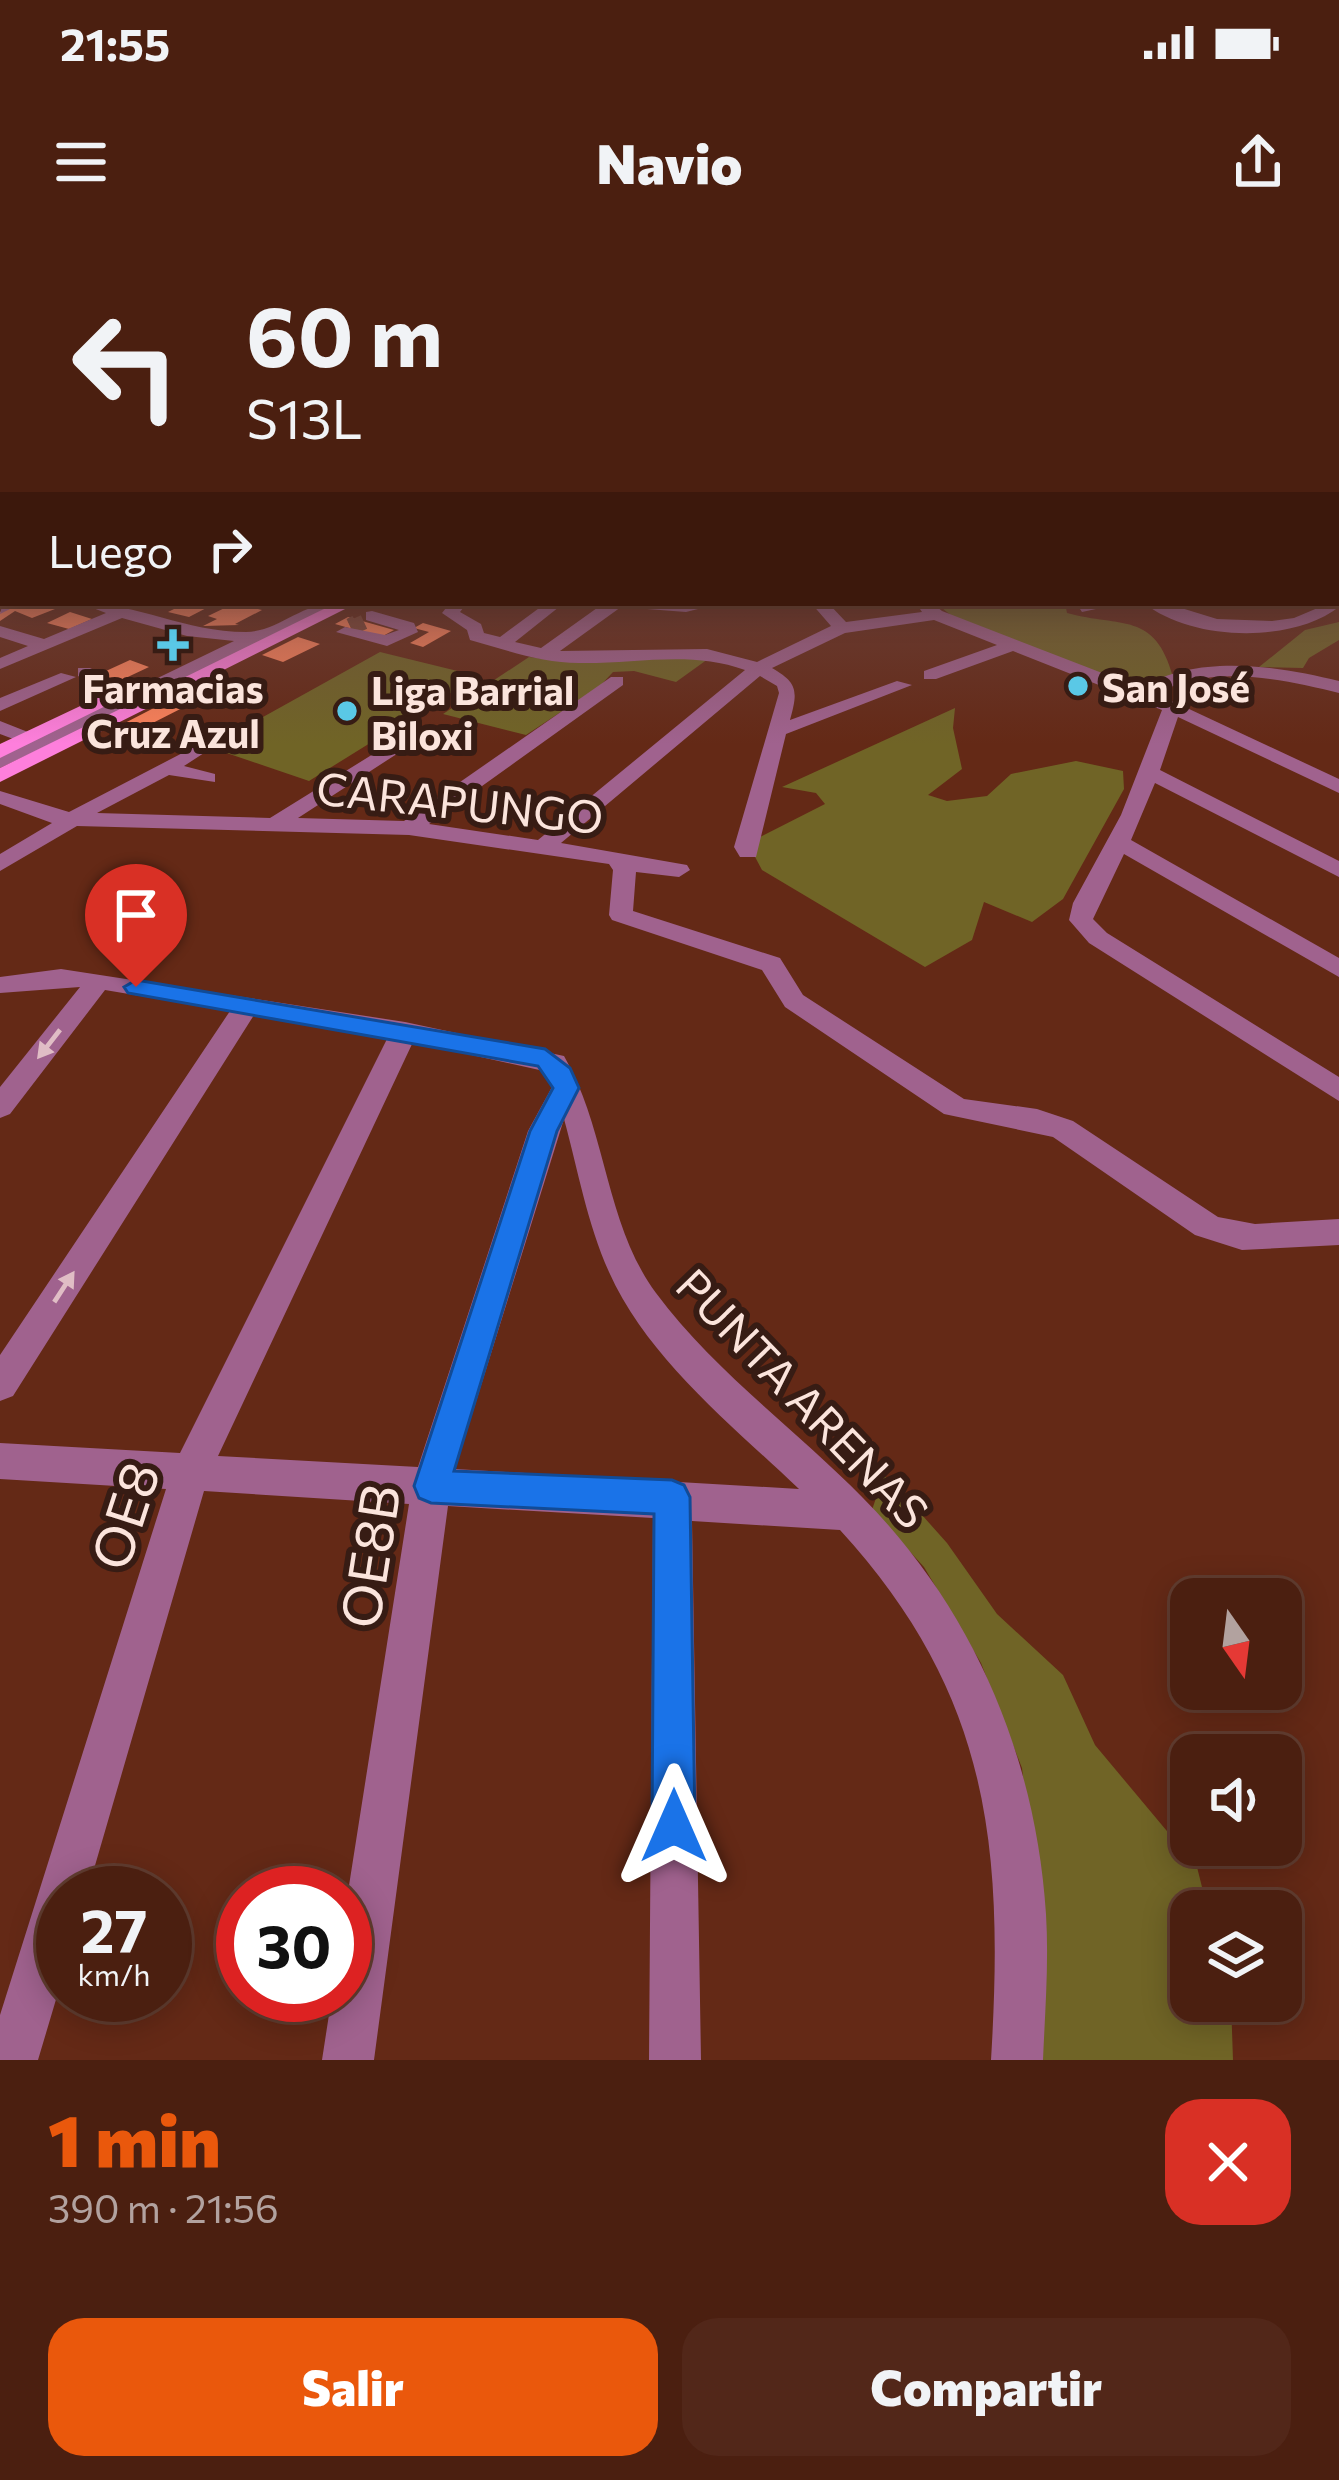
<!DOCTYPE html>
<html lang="es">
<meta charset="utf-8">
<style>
:root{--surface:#4b1f10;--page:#522719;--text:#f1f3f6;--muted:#b2a29f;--line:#623d30;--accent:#ea580c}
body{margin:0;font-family:Commissioner,sans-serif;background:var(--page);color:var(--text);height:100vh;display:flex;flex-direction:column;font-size:45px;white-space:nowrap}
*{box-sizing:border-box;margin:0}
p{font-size:39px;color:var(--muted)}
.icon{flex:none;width:66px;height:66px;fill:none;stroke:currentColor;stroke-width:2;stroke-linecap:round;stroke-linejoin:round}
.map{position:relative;height:1820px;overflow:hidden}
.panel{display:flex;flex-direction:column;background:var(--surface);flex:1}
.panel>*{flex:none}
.hud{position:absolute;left:0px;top:0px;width:1341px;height:366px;box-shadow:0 6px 30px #0003,0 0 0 3px var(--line);background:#4b1f10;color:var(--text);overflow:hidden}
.needle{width:78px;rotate:166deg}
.controls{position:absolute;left:1170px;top:1338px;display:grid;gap:24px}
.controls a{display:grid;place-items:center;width:132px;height:132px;border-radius:24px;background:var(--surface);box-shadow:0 6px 30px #0003,0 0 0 3px var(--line);font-size:60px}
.speed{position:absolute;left:36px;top:1626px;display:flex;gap:24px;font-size:60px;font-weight:700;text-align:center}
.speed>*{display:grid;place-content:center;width:156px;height:156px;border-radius:50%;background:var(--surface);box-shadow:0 6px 30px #0003,0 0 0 3px var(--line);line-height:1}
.speed small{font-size:30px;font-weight:400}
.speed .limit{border:18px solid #d22;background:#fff;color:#111}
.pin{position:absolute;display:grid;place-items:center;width:102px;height:102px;color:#fff;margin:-123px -51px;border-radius:50% 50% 50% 0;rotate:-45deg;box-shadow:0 0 12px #0007}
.pin .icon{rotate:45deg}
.me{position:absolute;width:132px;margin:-66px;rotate:0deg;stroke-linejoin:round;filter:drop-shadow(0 0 9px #0008)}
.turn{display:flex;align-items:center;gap:42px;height:252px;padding:0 48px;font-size:54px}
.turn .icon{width:156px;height:156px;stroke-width:2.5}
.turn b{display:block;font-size:84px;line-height:102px}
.then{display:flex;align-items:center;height:114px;padding:0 48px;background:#0003;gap:24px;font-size:45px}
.round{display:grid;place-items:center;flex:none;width:126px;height:126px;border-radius:36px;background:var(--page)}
.summary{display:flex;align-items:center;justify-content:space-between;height:204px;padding:0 48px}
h1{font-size:72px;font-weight:800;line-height:90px;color:var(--accent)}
.action{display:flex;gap:24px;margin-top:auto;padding:24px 48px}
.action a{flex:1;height:138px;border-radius:36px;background:var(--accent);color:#fff;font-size:48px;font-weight:800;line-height:138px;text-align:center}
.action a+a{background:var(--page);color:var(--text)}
.status{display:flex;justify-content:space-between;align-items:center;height:84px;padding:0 60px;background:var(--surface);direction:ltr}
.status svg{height:33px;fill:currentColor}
header{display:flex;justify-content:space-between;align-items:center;height:156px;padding:0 48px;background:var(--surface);font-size:54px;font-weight:800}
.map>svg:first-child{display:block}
</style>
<div class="status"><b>21:55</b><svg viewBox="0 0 49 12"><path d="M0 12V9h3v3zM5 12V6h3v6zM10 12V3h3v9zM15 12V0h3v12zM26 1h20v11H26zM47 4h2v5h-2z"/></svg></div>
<header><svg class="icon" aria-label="menu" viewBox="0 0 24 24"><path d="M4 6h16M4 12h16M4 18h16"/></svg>Navio<svg class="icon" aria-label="share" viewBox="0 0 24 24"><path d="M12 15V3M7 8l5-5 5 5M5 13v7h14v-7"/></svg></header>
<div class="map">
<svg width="1339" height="1820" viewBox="0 0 1339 1820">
<rect width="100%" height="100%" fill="#642916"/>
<path fill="#706426" d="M 936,363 L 1065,363 L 1067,373 C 1122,388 1155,371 1173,437 L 1143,455 L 953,377 Z
M 1339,382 L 1339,400 L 1309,418 L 1303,428 L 1259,427 L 1305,390 Z
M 380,412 L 478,436 L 309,541 L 209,507 Z
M 633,415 L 708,419 L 676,442 L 634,431 L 613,432 L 600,446 L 526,495 L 443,474 L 529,417 L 563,421 Z
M 955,468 L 953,488 L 962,529 L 928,555 L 947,561 L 987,556 L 1011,534 L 1076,521 L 1123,531 L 1124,549 L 1063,659 L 1032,682 L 984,662 L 972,700 L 925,727 L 762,630 L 754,615 L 758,598 L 825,564 L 816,553 L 782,547 Z
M 845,1201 L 897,1247 L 947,1303 L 997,1374 L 1063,1435 L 1095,1505 L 1197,1627 L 1208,1671 L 1191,1671 L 1191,1761 L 1231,1761 L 1233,1820 L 1036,1820 L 1041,1693 L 1022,1528 L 981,1423 L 924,1327 L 872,1270 L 878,1252 Z"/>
<path fill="#fd825a" d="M 21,363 L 36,363 L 55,369 L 32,378 L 15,371 L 0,381 L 0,372 Z
M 186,363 L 216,363 L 189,377 L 168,372 Z
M 235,363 L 262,370 L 235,384 L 239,385 L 203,386 L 217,379 L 208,376 Z
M 70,372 L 92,379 L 69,389 L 47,383 Z
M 348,377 L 394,390 L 381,397 L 335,384 Z
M 423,383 L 451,391 L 423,407 L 410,403 L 429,392 L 414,388 Z
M 298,397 L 320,404 L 283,422 L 262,415 Z
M 130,420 L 149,427 L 115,443 L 95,436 Z
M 181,454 L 198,460 L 135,492 L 119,486 Z"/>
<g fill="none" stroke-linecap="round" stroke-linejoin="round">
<path stroke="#7b4534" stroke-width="15" stroke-dasharray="15 8" stroke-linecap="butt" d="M 351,388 L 364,382"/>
<path stroke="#7b4534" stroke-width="20" stroke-dasharray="20 9" stroke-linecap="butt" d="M 351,388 L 357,385"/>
<path fill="#a0628e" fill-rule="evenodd" d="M 0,249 L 3,249 L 0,256 Z
M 0,279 L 3,279 L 0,288 Z
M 3,325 L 3,335 L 0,336 L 0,326 Z
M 1339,359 L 1339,367 C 1291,404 1191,401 1144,363 L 1165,363 L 1217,379 L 1272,381 L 1294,378 Z
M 3,362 L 3,363 L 22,363 L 0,374 Z
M 80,363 C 139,363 184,392 246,392 C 277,392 302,363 335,363 L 264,403 L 0,528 L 0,514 L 24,503 L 0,494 L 0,481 L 38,496 L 120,456 L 78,436 L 78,428 L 90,428 L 133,450 L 234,401 L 187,396 L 122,378 L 0,429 L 0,418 L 28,406 L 0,397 L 0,386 L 44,399 L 106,373 Z
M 450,363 L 467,363 L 460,372 L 481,384 L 484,393 L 500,397 L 546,363 L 564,363 L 515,402 L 541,408 L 604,363 L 722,363 L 686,372 L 621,367 L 560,411 L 707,409 L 757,422 L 831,386 L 811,363 L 828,363 L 846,382 L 922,372 L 916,363 L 932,363 L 942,371 L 1141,448 C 1198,413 1277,426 1339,441 L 1339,453 C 1284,439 1208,423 1157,454 L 1339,539 L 1339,553 L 1178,477 L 1160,530 L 1339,621 L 1339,637 L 1155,543 L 1131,600 L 1339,718 L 1339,737 L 1124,614 L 1093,679 L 1107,693 L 1339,837 L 1339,861 L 1089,703 L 1069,680 L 1073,663 L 1121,575 L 1162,470 L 1013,411 L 936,439 L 924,439 L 924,431 L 997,405 L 934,380 L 845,393 L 772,428 C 798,443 798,451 790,480 L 897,441 L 912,445 L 786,494 L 756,617 L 740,617 L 734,607 L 779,453 L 777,446 L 760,436 L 561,603 L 687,625 L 690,630 L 679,637 L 636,632 L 633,671 L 780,718 L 803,755 L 964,859 L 1037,869 L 1073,881 L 1218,977 L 1255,984 L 1339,979 L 1339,1005 L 1242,1010 L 1195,995 L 1053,897 L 944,874 L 785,767 L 762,730 L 612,680 L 609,675 L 613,630 L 609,624 L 409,595 L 77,586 L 0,631 L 0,614 L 52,583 L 0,564 L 0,551 L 69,572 L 194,507 L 204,513 L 184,526 L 215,534 L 215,542 L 169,535 L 97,573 L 270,578 L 399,498 L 409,504 L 406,508 L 298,578 L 404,581 L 611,437 L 623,437 L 623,445 L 429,584 L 538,600 L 745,430 C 691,410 635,424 579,423 C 542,423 506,410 470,400 L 467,390 L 442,373 Z
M 1076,363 L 1092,363 L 1096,369 L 1082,372 Z
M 372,371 L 414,383 L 418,392 L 387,406 L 336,392 L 345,387 L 385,395 L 399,390 L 366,380 L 366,372 Z
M 61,433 L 76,437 L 0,471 L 0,458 Z
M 61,729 L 405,782 L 564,816 C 607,890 605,984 656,1053 C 714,1131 795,1189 863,1258 C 973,1369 1036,1517 1046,1674 C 1049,1723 1045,1772 1043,1820 L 991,1820 C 1004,1606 990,1454 840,1290 L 692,1281 L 701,1820 L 649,1820 L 653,1278 L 448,1266 L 374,1820 L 322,1820 L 332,1755 L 345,1755 L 345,1671 L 409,1264 L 204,1251 L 87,1653 L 63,1653 L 63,1736 L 38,1820 L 0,1820 L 0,1775 L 166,1249 L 0,1239 L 0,1203 L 180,1213 L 388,797 L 254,775 L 13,1156 L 0,1161 L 0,1115 L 230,771 L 105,750 L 10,874 L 0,878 L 0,847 L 80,747 L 0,753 L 0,737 ZM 413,802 L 544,831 L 552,847 L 528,891 L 418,1227 L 218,1216 ZM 564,879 C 578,930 587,983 609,1032 C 648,1119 732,1185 799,1249 L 455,1229 Z"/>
<path fill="#fe7fdc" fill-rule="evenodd" d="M 336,363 L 357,363 L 0,542 L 0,528 Z
M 112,451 L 128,455 L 0,518 L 0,504 Z"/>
</g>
<defs><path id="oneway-solid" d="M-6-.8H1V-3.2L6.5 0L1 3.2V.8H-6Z" transform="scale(3)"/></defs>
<g fill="#e0bdc5">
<use href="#oneway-solid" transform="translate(49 804) rotate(128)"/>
<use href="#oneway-solid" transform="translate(64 1047) rotate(-57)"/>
</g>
<linearGradient id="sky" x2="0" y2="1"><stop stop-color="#37170c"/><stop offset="0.49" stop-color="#6c4947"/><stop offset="1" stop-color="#6c4947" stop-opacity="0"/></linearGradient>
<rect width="1339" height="504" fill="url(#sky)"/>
<path fill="#1a73e8" stroke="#114b97" stroke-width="3" d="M 136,740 L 545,809 L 570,828 L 579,848 L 557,891 L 454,1231 L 672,1240 L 684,1245 L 690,1257 L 695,1586 L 689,1601 L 674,1607 L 659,1601 L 652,1586 L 654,1274 L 431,1263 L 419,1258 L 414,1246 L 530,891 L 553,848 L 538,826 L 128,753 L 124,747 Z"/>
<g fill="#5ac8e6" stroke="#371c14" stroke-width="4.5">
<path d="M167 387h12v12h12v12h-12v12h-12v-12h-12v-12h12z"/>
<circle cx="1078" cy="446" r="12"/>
<circle cx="347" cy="471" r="12"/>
</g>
<g text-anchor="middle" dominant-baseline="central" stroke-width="12" stroke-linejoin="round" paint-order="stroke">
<g font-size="39" font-weight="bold" fill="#fbe4dc" stroke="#371c14" text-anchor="start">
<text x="1102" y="446">San José</text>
<text x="173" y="447" text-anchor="middle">Farmacias<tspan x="173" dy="45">Cruz Azul</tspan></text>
<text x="371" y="449">Liga Barrial<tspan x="371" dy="45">Biloxi</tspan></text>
</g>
<g font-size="45" fill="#fbe4dc" stroke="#371c14">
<text transform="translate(460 561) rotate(6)">CARAPUNGO</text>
<text transform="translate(804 1157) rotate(46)">PUNTA ARENAS</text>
</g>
<g font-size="54" fill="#fbe4dc" stroke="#371c14">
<text transform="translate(123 1275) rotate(-72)">OE8</text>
<text transform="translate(368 1316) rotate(-81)">OE8B</text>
</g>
</g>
</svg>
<div class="controls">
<a><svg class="needle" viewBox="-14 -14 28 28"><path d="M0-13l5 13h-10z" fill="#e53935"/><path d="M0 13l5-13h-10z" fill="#b2a29f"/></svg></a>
<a><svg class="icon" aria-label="sound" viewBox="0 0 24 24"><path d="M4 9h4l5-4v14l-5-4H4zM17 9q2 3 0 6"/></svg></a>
<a><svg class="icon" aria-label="layers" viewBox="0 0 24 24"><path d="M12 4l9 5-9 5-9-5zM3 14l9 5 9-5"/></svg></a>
</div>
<div class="speed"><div>27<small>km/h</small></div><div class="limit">30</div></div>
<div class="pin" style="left:136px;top:747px;background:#d93025"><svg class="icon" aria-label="arrive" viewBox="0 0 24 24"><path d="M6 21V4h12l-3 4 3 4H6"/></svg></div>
<svg class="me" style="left:674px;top:1586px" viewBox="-20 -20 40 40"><path d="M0-17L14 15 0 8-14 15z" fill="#1a73e8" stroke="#fff" stroke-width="4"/></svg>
<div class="hud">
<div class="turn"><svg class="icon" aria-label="left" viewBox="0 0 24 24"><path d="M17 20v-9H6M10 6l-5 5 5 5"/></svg><div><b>60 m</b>S13L</div></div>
<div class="then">Luego<svg class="icon" aria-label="right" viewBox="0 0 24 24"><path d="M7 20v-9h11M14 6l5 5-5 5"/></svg></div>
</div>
</div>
<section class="panel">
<div class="summary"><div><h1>1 min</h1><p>390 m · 21:56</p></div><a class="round" style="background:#d93025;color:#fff"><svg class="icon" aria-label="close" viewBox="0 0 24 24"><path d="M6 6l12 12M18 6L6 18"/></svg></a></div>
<div class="action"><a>Salir</a><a>Compartir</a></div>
</section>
